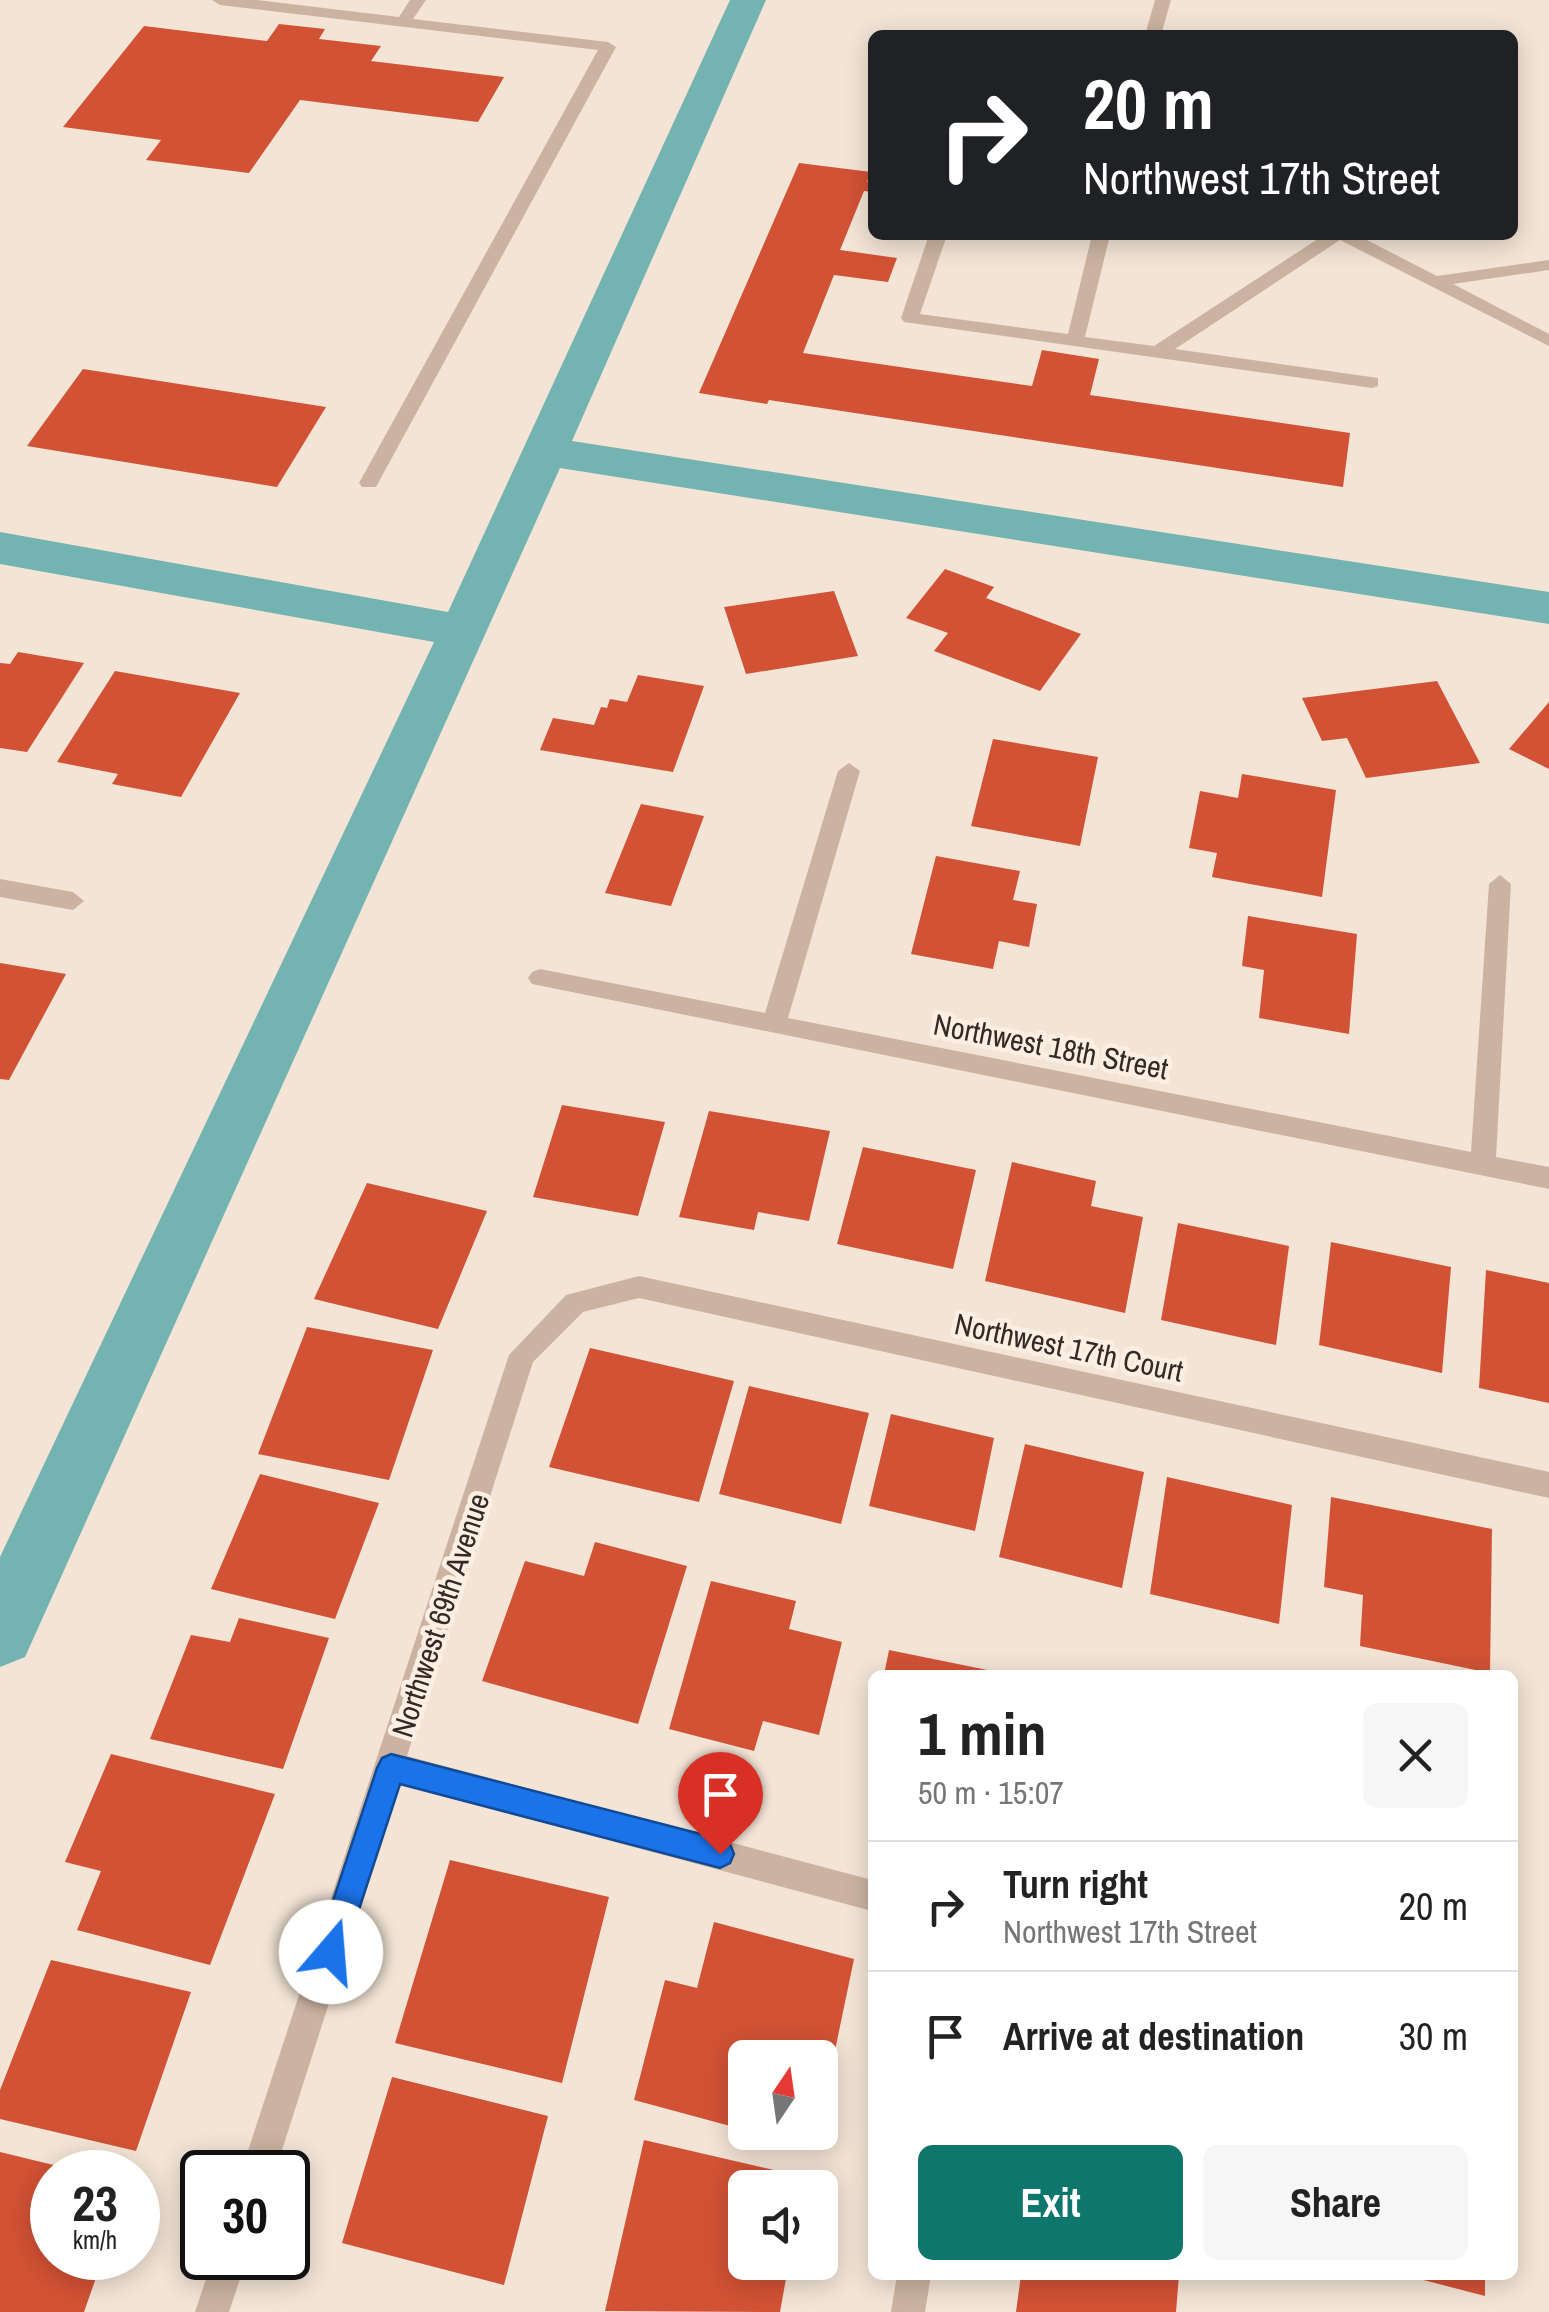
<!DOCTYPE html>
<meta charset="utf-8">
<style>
:root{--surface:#fff;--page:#f6f6f6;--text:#222;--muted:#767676;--line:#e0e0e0;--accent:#0f766e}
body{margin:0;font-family:"Archivo Narrow",sans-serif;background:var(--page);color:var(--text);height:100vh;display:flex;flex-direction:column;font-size:38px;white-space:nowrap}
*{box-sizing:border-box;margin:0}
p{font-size:32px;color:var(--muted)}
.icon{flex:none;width:55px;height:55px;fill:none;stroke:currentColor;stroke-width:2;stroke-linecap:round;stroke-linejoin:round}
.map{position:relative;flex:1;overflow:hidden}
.details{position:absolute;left:868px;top:1670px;width:650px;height:610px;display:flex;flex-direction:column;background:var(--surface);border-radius:15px;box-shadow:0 5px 25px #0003}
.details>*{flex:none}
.guide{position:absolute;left:868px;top:30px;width:650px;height:210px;border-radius:15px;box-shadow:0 5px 25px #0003;background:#202124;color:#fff;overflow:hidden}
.needle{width:65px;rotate:13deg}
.tools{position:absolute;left:728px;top:2040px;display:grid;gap:20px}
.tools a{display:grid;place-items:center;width:110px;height:110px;border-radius:15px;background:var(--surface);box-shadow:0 5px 25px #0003;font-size:50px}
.speed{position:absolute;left:30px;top:2150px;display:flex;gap:20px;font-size:50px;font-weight:700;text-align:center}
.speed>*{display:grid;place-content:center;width:130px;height:130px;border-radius:50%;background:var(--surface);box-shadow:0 5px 25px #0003;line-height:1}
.speed small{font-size:25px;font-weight:400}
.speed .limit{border:5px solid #111;border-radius:15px;background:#fff;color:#111}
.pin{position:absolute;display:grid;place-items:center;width:85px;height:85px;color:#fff;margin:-102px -42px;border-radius:50% 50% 50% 0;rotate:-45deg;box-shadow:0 0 10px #0007}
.pin .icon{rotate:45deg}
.me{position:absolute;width:110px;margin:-55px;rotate:18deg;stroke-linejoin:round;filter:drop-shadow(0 0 8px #0008)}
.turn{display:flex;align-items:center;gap:35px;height:210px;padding:0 50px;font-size:45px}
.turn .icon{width:130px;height:130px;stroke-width:2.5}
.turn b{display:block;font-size:70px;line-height:85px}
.round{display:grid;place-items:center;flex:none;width:105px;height:105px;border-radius:15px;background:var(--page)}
.headline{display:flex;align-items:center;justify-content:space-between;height:170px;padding:0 50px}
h1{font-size:60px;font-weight:800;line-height:75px}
.button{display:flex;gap:20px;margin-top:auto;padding:20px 50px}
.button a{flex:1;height:115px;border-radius:15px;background:var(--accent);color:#fff;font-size:40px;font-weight:800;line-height:115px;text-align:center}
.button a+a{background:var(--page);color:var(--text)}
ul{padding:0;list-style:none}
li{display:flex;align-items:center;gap:30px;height:130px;padding:0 50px;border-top:2px solid var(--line)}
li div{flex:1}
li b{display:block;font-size:38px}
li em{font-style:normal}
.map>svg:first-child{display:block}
</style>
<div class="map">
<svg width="1549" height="2312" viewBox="0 0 1549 2312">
<rect width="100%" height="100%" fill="#f3e4d6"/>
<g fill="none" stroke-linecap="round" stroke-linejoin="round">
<path fill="#73b3b2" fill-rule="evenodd" d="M 730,0 L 766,0 L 572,441 L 1549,592 L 1549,624 L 560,468 L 25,1657 L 0,1667 L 0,1557 L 434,642 L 0,564 L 0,532 L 448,612 Z"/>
</g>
<path fill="#d25235" d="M 279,24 L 325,29 L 319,39 L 381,46 L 371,61 L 504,77 L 478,122 L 300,100 L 249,173 L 146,160 L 161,140 L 63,127 L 144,26 L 267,41 Z
M 799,163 L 871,172 L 867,182 L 872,182 L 872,192 L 864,191 L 840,250 L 897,258 L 888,282 L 834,275 L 803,353 L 1032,386 L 1042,350 L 1099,359 L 1090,395 L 1350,433 L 1343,487 L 769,400 L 767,404 L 699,393 Z
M 83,369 L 326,407 L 277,487 L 27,446 Z
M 945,569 L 994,587 L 986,598 L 1081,634 L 1040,691 L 934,651 L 948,633 L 906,618 Z
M 834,591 L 858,656 L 746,674 L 724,607 Z
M 18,652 L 84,663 L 27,752 L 0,748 L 0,663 L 10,664 Z
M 115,671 L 240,693 L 181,797 L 112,784 L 118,774 L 57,762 Z
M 638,675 L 704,686 L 673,772 L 540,750 L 553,718 L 594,725 L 601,707 L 607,708 L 610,699 L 627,702 Z
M 1437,681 L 1480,763 L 1366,778 L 1347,738 L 1322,741 L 1302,698 Z
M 1549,702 L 1549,769 L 1509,749 Z
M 993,739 L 1098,757 L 1080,846 L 971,826 Z
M 1242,774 L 1336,790 L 1322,897 L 1212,877 L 1217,853 L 1189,848 L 1200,791 L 1238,798 Z
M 641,804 L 704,816 L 671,906 L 605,893 Z
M 936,856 L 1020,871 L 1013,900 L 1037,904 L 1029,947 L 999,941 L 993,969 L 911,954 Z
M 1248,916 L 1357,934 L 1349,1034 L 1259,1018 L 1264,970 L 1242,966 Z
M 0,963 L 66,974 L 9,1080 L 0,1079 Z
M 562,1105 L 665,1122 L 638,1216 L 533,1197 Z
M 709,1111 L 830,1131 L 809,1221 L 758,1212 L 754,1230 L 679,1217 Z
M 863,1147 L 976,1170 L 953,1269 L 837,1244 Z
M 1012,1162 L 1096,1181 L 1091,1206 L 1143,1217 L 1125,1313 L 985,1281 Z
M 367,1183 L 487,1211 L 438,1329 L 314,1299 Z
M 1178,1223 L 1289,1246 L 1276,1345 L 1161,1320 Z
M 1331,1242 L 1451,1267 L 1442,1373 L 1319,1345 Z
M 1486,1270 L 1549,1283 L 1549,1403 L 1479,1388 Z
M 307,1327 L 433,1350 L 389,1480 L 258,1454 Z
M 590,1348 L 734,1381 L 699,1502 L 549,1467 Z
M 749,1386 L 869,1413 L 841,1524 L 719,1494 Z
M 891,1414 L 994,1438 L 975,1531 L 869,1506 Z
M 1025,1444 L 1144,1472 L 1122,1588 L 999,1557 Z
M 260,1474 L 379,1503 L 335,1619 L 211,1589 Z
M 1167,1477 L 1292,1505 L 1279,1624 L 1150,1594 Z
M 1331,1497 L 1492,1529 L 1490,1673 L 1360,1646 L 1363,1595 L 1324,1587 Z
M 595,1542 L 687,1566 L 638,1724 L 482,1681 L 525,1561 L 584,1576 Z
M 711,1581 L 796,1601 L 789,1629 L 842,1642 L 819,1735 L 763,1721 L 754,1751 L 669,1729 Z
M 239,1618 L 329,1638 L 283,1769 L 150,1739 L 191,1635 L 230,1642 Z
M 889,1650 L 1002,1673 L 1002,1675 L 884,1675 Z
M 111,1754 L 275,1794 L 210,1965 L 77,1930 L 101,1871 L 65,1862 Z
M 450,1860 L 609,1897 L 562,2083 L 395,2043 Z
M 714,1922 L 854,1959 L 822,2113 L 820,2058 L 745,2058 L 745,2130 L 634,2100 L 665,1980 L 697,1988 Z
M 51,1960 L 191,1992 L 136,2151 L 0,2119 L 0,2090 Z
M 392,2077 L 548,2116 L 504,2285 L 342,2243 Z
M 759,2132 L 818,2132 L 814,2149 Z
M 644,2140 L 804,2177 L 802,2188 L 745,2188 L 745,2262 L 789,2262 L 780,2312 L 605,2311 Z
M 0,2152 L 78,2171 L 52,2172 L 52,2258 L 111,2258 L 105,2273 L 98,2272 L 84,2312 L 0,2312 Z
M 1021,2275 L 1179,2275 L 1176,2312 L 1016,2312 Z
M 1408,2275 L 1485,2275 L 1485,2296 L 1408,2276 Z"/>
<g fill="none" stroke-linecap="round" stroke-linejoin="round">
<path fill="#ccb3a1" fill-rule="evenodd" d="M 212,0 L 257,0 L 399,17 L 410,0 L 426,0 L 413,19 L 608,42 L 616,47 L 376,487 L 362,487 L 359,483 L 598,50 L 220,5 Z
M 1155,0 L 1171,0 L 1161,35 L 1145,35 Z
M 929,235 L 947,235 L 920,314 L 1068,334 L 1092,235 L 1110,235 L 1085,337 L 1154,346 L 1324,235 L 1357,235 L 1437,276 L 1549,260 L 1549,270 L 1453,284 L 1549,334 L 1549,346 L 1340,240 L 1175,349 L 1378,378 L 1378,386 L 1372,388 L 904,322 L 901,318 Z
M 849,763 L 860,771 L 788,1018 L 1471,1152 L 1489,884 L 1500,875 L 1511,884 L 1496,1157 L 1549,1167 L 1549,1189 L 532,984 L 528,978 L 532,972 L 540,969 L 765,1013 L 838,771 Z
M 0,879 L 73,892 L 84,901 L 73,910 L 0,897 Z
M 639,1276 L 1549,1472 L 1549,1498 L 639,1298 L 583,1312 L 533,1362 L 407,1756 L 872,1880 L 872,1911 L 399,1784 L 275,2172 L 241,2172 L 509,1355 L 566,1295 Z
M 213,2258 L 247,2258 L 229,2312 L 195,2312 Z
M 897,2275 L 931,2275 L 925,2312 L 891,2312 Z"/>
</g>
<path fill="#1a73e8" stroke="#114b97" stroke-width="2.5" d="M 391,1754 L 720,1839 L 730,1844 L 734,1854 L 730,1863 L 720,1868 L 400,1784 L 345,1952 L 341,1962 L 331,1966 L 321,1962 L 316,1952 L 377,1768 L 382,1758 Z"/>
<g text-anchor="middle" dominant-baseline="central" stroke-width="9" stroke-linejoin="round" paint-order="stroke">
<g font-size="30" fill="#362925" stroke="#fbeee3">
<text transform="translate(1051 1046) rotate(11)">Northwest 18th Street</text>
<text transform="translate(1069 1347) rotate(12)">Northwest 17th Court</text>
<text transform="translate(440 1615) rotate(-72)">Northwest 69th Avenue</text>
</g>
</g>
</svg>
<div class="tools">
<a><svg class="needle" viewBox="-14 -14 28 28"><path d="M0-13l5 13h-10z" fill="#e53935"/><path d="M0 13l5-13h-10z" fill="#767676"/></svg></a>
<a><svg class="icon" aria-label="sound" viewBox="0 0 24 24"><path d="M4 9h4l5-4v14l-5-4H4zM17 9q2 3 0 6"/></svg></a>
</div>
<div class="speed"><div>23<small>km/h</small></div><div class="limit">30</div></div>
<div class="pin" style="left:720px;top:1854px;background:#d93025"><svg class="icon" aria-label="arrive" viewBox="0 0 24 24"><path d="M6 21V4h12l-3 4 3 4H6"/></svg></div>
<svg class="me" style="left:331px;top:1952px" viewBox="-20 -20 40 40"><circle r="19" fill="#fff"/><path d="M0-13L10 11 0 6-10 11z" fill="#1a73e8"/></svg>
<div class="guide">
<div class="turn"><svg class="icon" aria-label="right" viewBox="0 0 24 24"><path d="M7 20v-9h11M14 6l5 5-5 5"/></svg><div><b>20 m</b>Northwest 17th Street</div></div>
</div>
<section class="details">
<div class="headline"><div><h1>1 min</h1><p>50 m · 15:07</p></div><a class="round"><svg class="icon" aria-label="close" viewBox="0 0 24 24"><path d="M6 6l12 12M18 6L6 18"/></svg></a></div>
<ul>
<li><svg class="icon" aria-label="right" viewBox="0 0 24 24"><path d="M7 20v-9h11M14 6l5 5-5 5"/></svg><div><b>Turn right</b><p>Northwest 17th Street</p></div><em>20 m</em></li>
<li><svg class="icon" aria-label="arrive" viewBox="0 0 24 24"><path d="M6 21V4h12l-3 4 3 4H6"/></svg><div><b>Arrive at destination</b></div><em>30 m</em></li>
</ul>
<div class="button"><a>Exit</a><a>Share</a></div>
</section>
</div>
